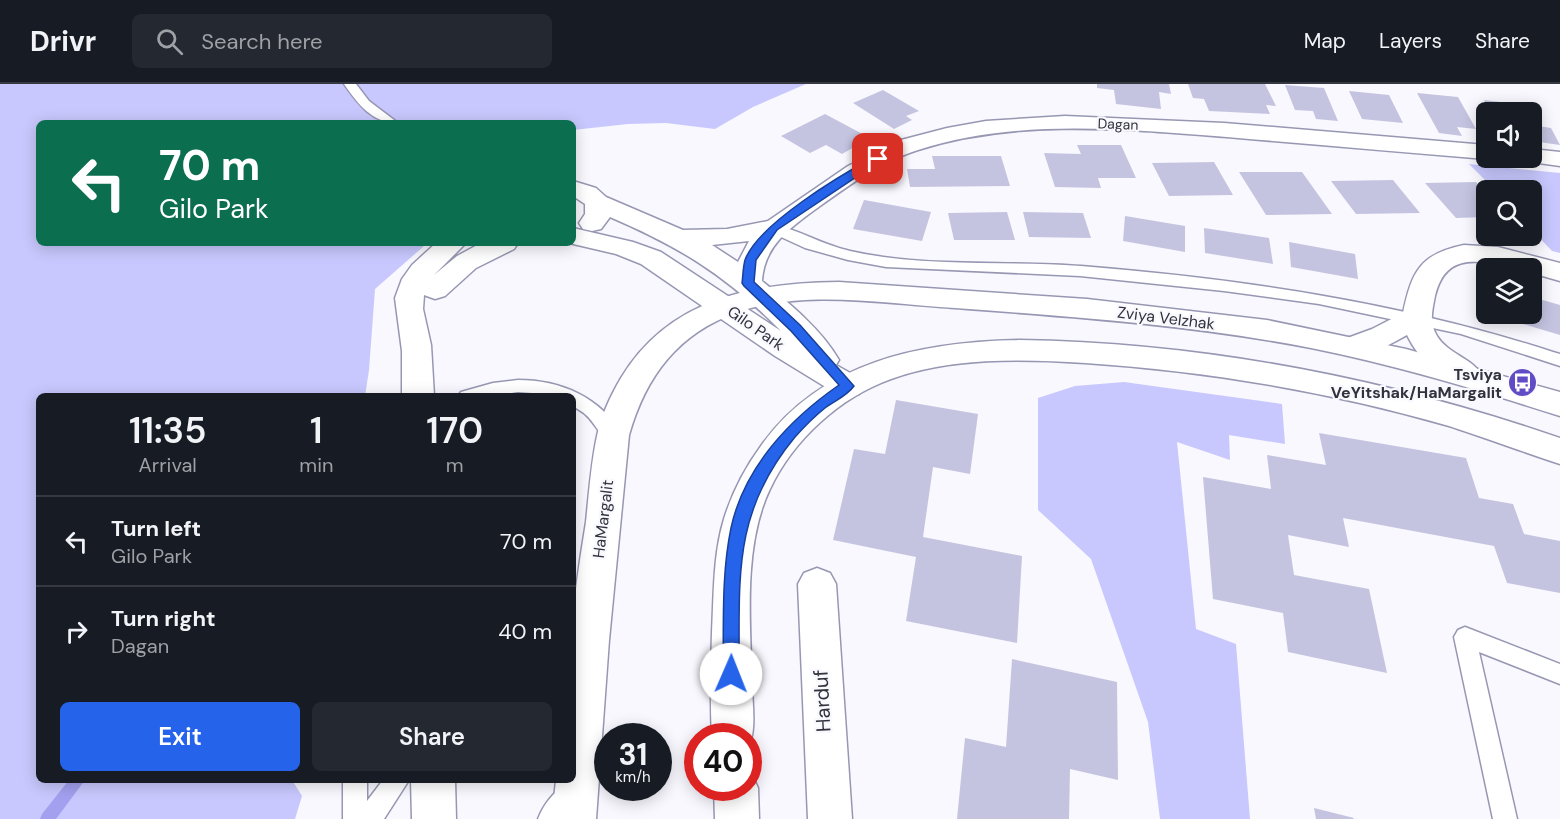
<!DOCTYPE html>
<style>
:root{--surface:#171b24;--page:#242831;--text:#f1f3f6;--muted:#9ea1a6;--line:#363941;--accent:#2563eb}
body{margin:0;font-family:"DM Sans",sans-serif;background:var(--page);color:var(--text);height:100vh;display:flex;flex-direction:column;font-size:22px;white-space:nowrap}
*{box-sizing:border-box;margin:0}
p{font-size:20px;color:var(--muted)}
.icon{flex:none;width:33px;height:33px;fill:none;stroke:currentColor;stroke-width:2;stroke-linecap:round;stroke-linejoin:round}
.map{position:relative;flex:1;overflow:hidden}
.drawer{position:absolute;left:36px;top:309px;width:540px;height:390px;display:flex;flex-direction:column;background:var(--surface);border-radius:9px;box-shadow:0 3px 15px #0003}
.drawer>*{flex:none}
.guide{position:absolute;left:36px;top:36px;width:540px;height:126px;border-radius:9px;box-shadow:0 3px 15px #0003;background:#0b6e4f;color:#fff;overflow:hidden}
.fabs{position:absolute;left:1476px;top:18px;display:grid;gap:12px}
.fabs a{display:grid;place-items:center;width:66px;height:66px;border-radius:9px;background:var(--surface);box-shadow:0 3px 15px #0003;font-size:30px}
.speed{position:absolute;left:594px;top:639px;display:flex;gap:12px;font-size:30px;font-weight:700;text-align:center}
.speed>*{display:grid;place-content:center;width:78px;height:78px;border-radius:50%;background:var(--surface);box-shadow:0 3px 15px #0003;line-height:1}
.speed small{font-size:15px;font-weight:400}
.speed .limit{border:9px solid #d22;background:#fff;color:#111}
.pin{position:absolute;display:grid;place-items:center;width:51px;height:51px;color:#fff;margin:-26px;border-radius:12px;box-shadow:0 3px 9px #0006}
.me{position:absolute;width:66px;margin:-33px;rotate:1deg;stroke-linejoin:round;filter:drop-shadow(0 0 4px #0008)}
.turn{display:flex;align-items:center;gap:21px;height:126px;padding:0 24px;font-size:27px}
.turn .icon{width:78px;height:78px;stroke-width:2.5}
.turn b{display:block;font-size:42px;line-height:51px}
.eta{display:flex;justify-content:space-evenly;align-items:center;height:102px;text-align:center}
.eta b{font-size:36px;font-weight:600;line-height:42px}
.action{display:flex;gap:12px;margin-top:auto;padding:12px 24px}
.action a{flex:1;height:69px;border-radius:9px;background:var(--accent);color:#fff;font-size:24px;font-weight:600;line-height:69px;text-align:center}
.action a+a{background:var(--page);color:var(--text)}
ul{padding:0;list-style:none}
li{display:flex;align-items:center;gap:18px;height:90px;padding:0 24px;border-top:2px solid var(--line)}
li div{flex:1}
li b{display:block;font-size:22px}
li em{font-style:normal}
header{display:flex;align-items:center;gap:36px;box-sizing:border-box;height:84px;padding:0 30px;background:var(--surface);border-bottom:2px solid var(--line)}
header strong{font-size:28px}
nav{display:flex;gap:33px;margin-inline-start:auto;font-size:21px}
.search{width:420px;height:54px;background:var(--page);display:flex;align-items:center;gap:15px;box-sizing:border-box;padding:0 21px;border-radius:9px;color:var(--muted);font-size:22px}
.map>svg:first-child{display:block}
</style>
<header>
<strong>Drivr</strong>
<div class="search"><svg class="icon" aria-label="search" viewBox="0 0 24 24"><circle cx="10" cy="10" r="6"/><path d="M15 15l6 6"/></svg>Search here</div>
<nav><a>Map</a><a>Layers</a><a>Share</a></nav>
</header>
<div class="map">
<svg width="1560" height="735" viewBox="0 0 1560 735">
<rect width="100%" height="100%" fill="#f8f8fe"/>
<path fill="#c8c8fe" d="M 0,0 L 806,0 L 753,23 L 715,45 L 666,39 L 628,40 L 573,46 L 573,39 L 39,39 L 39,159 L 420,159 L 424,162 L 375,205 L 369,286 L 365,312 L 39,312 L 39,696 L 292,696 L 302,712 L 295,735 L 0,735 Z
M 1469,80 L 1560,89 L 1560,169 L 1552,167 L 1532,146 L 1532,106 L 1495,106 Z
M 1124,298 L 1282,320 L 1285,360 L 1229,351 L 1230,376 L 1177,358 L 1196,545 L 1236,560 L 1250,735 L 1160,735 L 1148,638 L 1091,475 L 1038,426 L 1038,314 L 1075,302 Z"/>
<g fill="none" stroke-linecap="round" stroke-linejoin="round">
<path fill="#a3a0f0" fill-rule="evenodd" d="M 69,696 L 85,696 L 56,735 L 40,735 L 42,730 Z"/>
</g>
<path fill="#c4c4e1" d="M 1097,0 L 1169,0 L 1171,10 L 1159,8 L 1161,25 L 1116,20 L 1114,6 L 1097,4 Z
M 1188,0 L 1265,0 L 1276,22 L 1266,21 L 1270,30 L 1209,27 L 1204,15 L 1193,14 Z
M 1285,1 L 1324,4 L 1338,37 L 1316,35 L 1313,27 L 1295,26 Z
M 883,6 L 919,27 L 906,32 L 912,36 L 894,45 L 853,19 Z
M 1349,7 L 1389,11 L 1403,39 L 1362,35 Z
M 1417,9 L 1458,13 L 1476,45 L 1457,43 L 1462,52 L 1439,49 Z
M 1484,16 L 1526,21 L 1530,28 L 1491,28 Z
M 825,30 L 870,54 L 842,70 L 826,61 L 810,69 L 781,52 Z
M 1532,31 L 1538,42 L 1551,44 L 1560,61 L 1532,57 Z
M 1077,61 L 1121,61 L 1136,94 L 1098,94 L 1101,104 L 1055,103 L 1044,69 L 1081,70 Z
M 932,72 L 1001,72 L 1010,102 L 910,103 L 907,85 L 935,85 Z
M 1214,78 L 1233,111 L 1169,112 L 1152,79 Z
M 1239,88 L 1302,88 L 1332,130 L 1266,131 Z
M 1393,96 L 1420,129 L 1356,130 L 1331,97 Z
M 1476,98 L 1486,108 L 1486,133 L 1456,134 L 1425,99 Z
M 864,116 L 931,128 L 922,157 L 853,145 Z
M 1007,128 L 1015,156 L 954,156 L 948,129 Z
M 1023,128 L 1083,129 L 1091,154 L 1029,153 Z
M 1125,132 L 1185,142 L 1185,168 L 1123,157 Z
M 1204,144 L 1269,154 L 1273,180 L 1205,169 Z
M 1289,158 L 1355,170 L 1358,195 L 1291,183 Z
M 1532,213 L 1560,221 L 1560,251 L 1489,230 L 1532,230 Z
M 896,316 L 978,330 L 970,390 L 933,383 L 923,453 L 1022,472 L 1017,559 L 906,537 L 916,473 L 833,456 L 854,365 L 885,370 Z
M 1319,349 L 1466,374 L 1479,414 L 1513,420 L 1524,450 L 1560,457 L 1560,509 L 1507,499 L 1494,462 L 1343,434 L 1349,463 L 1288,451 L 1294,491 L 1369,505 L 1387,589 L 1288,568 L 1283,529 L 1213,515 L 1203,393 L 1271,405 L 1267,371 L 1326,381 Z
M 1012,575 L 1117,598 L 1118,696 L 1070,685 L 1069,735 L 957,735 L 965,654 L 1006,663 Z
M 1314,724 L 1354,734 L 1353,735 L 1316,735 Z"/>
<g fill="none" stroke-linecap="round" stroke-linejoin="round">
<defs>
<path id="lane" d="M 344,0 L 356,0 L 369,17 L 398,39 C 372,39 358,20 344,0 Z
M 773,140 C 799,146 823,161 850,167 C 925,184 1004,176 1081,182 C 1241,195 1400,218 1553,268 L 1560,270 L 1560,282 L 1461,250 L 1319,220 L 1224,207 L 1080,192 L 886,183 L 848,176 L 805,164 L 768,147 L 766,144 L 768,141 Z
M 518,296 C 560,296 601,313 622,351 L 619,356 C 602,361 597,340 586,331 C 582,327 577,325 573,322 L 573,312 L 518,308 L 490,312 L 458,312 L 461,308 L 493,299 Z
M 1465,543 L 1560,580 L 1560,600 L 1479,568 L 1517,735 L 1493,735 L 1454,553 L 1458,546 Z
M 343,696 L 367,696 L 367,717 L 383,696 L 409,696 L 384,735 L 343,735 Z
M 567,701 L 575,705 L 579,713 L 565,735 L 538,735 C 543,722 553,707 567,701 Z"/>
<path id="street" d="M 1065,32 L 1224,39 L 1486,61 L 1486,74 L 1492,74 L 1486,75 C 1403,68 1321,61 1238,54 C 1133,46 1020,33 918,66 C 882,77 851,100 820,122 C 793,142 764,160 762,197 C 789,219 822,246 839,276 L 836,281 L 859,294 L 863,302 L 859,310 L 848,313 L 837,310 L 775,272 L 641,180 L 616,170 L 569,159 L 573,159 L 573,144 L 633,158 L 661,168 L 781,247 C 727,192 680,163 610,133 L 601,145 L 592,147 L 583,145 L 579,139 L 585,130 L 585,120 L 573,112 L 573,97 L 596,104 L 606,113 L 683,146 L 727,145 L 768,137 L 848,82 L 901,56 L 947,44 L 986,37 ZM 749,157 L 738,178 L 712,161 Z
M 1532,65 L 1560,68 L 1560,82 L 1524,77 L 1521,74 L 1532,74 Z
M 436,159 L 466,159 L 434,191 L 457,172 L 481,159 L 518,159 L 514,165 L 476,184 L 445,212 L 435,215 L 424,211 L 423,225 L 431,261 L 434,312 L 402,312 L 402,267 L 395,214 L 402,195 L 412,181 Z
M 1464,161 L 1498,163 L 1560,179 L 1560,197 L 1532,189 L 1532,184 C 1492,184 1448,158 1435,212 C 1432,227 1429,239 1437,252 C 1448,270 1472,274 1482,291 L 1478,299 L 1467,302 C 1440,294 1419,276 1407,251 C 1389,261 1363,276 1342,270 L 1338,263 L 1342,256 L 1372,245 L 1403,229 C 1412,187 1420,170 1464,161 Z
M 817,484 L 830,489 L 836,500 L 852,735 L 808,735 L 798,500 L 804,489 Z
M 411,696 L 455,696 L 456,735 L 412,735 Z"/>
<path id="secondary" d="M 839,198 L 1087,215 L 1267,236 L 1406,265 L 1560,308 L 1560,332 C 1478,306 1396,281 1311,264 C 1193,241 1074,233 955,224 C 885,220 806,205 738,228 C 678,249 646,292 629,351 L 609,556 L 596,735 L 552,735 L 556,696 L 573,696 C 573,643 570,589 573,537 C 575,504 581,470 586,438 C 589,409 591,380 597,352 C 601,332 611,311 621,294 C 669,214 753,199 839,198 Z
M 1020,256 C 1204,259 1386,294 1560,354 L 1560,380 C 1523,368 1486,354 1449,342 C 1330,308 1208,287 1085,279 C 1022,275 952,273 891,295 C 840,313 793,356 770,405 C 743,461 750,539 752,599 C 752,621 757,645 748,665 L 748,652 L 712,652 C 710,618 711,583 712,548 C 714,510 713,471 724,435 C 732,409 745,384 761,362 C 821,277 922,258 1020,256 Z
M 748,687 L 751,689 L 758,704 L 759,735 L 715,735 L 714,704 L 748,704 Z"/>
</defs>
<use href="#lane" stroke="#9797b3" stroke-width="3"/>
<use href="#street" stroke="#9797b3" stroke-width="3"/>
<use href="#secondary" stroke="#9797b3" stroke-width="3"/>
<use href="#lane" fill="#fff" fill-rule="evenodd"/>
<use href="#street" fill="#fff" fill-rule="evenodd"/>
<use href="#secondary" fill="#fff" fill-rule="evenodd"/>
</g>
<path fill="#2563eb" stroke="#184099" stroke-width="1.5" d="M 874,73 L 883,75 L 777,146 L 756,176 L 754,198 L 800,241 L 854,302 C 847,312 834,317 825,324 C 815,332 804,343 795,353 C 731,430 740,496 739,590 L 737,596 L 731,598 L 725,596 L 723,590 C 724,542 721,492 731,444 C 744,383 790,335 839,301 L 791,247 L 744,202 L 742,199 C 743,192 743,183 745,176 C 758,140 841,91 874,73 Z"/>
<defs>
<symbol id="bus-disc" viewBox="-11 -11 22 22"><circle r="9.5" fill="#604dc6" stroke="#f8f8fe"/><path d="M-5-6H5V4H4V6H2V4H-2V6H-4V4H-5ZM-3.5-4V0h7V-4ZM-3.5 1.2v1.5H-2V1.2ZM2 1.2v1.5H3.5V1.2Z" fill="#fff"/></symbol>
</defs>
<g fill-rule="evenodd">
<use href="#bus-disc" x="1506" y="282" width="33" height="33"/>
</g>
<g text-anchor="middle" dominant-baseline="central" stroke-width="4.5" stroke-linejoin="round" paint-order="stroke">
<g font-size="14" fill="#32323d" stroke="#f8f8fe">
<text transform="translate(1118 40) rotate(2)">Dagan</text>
</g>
<g font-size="16" fill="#32323d" stroke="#f8f8fe">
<text transform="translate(1166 234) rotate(7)">Zviya VeIzhak</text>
<text transform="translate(756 244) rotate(35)">Gilo Park</text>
<text transform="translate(603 435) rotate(-83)">HaMargalit</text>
</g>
<g font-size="16" font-weight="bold" fill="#32323d" stroke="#f8f8fe" text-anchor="end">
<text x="1502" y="290">Tsviya<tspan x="1502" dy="18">VeYitshak/HaMargalit</tspan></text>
</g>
<g font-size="20" fill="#32323d" stroke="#f8f8fe">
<text transform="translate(822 617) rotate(-93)">Harduf</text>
</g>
</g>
</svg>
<div class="fabs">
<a><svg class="icon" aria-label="sound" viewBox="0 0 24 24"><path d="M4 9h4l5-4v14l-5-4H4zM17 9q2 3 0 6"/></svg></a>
<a><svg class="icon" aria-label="search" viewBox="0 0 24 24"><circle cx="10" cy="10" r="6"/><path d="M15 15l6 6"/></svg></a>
<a><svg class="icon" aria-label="layers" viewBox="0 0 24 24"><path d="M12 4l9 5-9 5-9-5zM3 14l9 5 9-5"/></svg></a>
</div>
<div class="speed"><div>31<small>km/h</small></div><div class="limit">40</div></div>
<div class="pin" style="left:878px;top:75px;background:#d93025"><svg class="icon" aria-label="arrive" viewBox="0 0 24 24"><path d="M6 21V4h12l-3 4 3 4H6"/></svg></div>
<svg class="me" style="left:731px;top:590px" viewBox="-20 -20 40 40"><circle r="19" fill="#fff"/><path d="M0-13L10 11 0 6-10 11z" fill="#2563eb"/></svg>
<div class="guide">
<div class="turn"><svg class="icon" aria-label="left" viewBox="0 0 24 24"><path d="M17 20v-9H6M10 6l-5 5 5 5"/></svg><div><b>70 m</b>Gilo Park</div></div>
</div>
<section class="drawer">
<div class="eta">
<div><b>11:35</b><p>Arrival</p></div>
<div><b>1</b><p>min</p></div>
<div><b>170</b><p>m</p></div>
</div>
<ul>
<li><svg class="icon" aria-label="left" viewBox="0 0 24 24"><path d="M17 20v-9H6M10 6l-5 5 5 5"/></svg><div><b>Turn left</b><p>Gilo Park</p></div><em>70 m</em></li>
<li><svg class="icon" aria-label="right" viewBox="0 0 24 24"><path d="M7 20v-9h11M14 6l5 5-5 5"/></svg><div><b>Turn right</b><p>Dagan</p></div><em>40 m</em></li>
</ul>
<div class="action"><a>Exit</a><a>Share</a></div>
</section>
</div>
